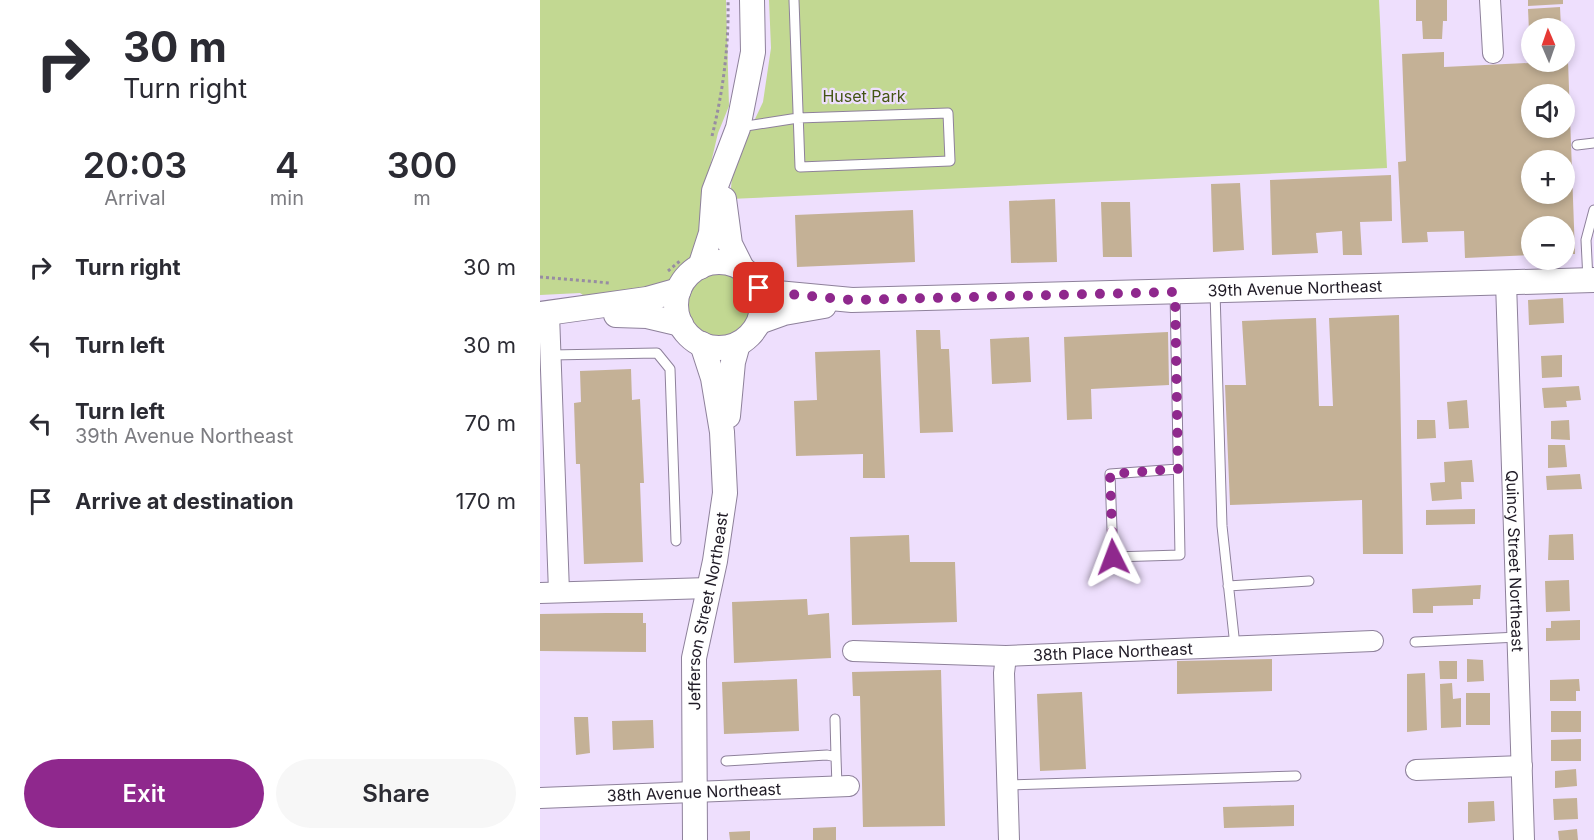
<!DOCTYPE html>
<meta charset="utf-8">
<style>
:root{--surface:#fff;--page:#f7f7f7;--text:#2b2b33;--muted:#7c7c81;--accent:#8f288d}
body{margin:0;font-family:Inter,sans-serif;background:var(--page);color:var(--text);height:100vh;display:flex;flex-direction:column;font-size:22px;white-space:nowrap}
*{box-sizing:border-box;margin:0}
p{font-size:20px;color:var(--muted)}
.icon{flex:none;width:33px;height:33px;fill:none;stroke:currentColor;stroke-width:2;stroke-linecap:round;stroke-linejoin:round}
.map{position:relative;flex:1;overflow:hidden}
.drawer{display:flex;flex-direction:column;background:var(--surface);width:540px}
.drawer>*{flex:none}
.banner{background:#fff;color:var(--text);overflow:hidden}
.needle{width:39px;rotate:358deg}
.controls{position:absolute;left:981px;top:18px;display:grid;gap:12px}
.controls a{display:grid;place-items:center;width:54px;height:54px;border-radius:50%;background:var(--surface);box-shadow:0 3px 9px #0003;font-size:30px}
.pin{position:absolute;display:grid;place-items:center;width:51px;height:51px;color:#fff;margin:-26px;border-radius:12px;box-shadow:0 3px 9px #0006}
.me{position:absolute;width:66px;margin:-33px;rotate:357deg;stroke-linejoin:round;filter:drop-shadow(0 0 4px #0008)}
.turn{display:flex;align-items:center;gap:21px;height:126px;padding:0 24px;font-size:27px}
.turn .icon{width:78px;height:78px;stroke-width:2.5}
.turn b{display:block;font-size:42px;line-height:51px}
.eta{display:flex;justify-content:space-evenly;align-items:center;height:102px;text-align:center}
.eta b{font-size:36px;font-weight:600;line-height:42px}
.primary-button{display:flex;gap:12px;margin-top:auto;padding:12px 24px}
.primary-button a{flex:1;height:69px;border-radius:36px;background:var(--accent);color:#fff;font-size:24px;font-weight:600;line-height:69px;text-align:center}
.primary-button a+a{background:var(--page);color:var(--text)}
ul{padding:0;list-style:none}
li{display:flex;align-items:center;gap:18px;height:78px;padding:0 24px}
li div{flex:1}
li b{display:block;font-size:22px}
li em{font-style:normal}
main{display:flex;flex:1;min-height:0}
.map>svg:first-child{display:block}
</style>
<main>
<section class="drawer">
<div class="banner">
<div class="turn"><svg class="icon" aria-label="right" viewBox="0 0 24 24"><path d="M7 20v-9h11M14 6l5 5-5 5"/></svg><div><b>30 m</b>Turn right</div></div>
</div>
<div class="eta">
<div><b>20:03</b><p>Arrival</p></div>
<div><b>4</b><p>min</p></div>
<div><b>300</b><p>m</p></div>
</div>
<ul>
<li><svg class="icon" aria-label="right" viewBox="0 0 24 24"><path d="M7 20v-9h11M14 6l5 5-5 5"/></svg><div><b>Turn right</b></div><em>30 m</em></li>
<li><svg class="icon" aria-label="left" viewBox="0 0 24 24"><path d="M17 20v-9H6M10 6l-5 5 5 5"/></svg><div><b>Turn left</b></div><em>30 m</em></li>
<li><svg class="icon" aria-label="left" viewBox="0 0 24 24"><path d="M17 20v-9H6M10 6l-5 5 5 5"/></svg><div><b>Turn left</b><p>39th Avenue Northeast</p></div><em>70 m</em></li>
<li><svg class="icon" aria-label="arrive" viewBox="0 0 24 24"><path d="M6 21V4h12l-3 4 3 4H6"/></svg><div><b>Arrive at destination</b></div><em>170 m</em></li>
</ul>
<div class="primary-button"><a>Exit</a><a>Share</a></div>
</section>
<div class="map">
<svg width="1054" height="840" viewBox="0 0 1054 840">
<rect width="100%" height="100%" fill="#eedffd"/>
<path fill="#c2d892" d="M 0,0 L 186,0 L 189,106 L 178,133 L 166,184 L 164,237 L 154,264 L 135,278 L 112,289 L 49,299 L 40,293 L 0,295 Z
M 229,0 L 839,0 L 847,168 L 190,199 L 193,166 L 223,102 L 231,48 Z
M146 306a35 35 0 1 1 70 0a35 35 0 1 1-70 0Z"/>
<path fill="#c4b196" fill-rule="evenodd" d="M 876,0 L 907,0 L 907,21 L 903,21 L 902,39 L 883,39 L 882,21 L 876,21 Z
M 988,0 L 1023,0 L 1023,4 L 988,6 Z
M 1020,7 L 1021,28 L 989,31 L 988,9 Z
M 904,52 L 904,67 L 1028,61 L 1035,254 L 1024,254 L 1024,226 L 992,226 L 992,255 L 925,258 L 924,231 L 887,232 L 888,242 L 862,243 L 858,162 L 866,161 L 862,54 ZM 992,94 L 1024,94 L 1024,128 L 992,128 ZM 992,160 L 1024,160 L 1024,194 L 992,194 Z
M 851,175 L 852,221 L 820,222 L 822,255 L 803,255 L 802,231 L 776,233 L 778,253 L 732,255 L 730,180 Z
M 700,183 L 704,250 L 673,252 L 671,184 Z
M 515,199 L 517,262 L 471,263 L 469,201 Z
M 561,202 L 590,202 L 592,257 L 563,257 Z
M 373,210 L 375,262 L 257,267 L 255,215 Z
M 1023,298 L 1024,323 L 989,325 L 988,300 Z
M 859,315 L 863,554 L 823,554 L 822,500 L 690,505 L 685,385 L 706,385 L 702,321 L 776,318 L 779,406 L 793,406 L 789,318 Z
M 376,330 L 400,330 L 401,349 L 409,349 L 413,432 L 380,433 Z
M 628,332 L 629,385 L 551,389 L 552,419 L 527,420 L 524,337 Z
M 489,337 L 491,382 L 452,384 L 450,339 Z
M 340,350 L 345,478 L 323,478 L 323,454 L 256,456 L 254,401 L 277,400 L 275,352 Z
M 1022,355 L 1022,377 L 1002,378 L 1001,356 Z
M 91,369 L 92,400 L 100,399 L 104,483 L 100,483 L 103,562 L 44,564 L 40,464 L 36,464 L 34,403 L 41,402 L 40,371 Z
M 1039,386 L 1041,400 L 1026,401 L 1027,407 L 1004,408 L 1002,388 Z
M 927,400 L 929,428 L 909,429 L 907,402 Z
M 877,420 L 895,420 L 896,438 L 877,439 Z
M 1029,420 L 1030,440 L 1011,439 L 1011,421 Z
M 1008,445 L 1025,445 L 1027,467 L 1008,468 Z
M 932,460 L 934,482 L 921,482 L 922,499 L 892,501 L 890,483 L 905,482 L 904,462 Z
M 1040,474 L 1042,489 L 1007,490 L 1006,476 Z
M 935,509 L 935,524 L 886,525 L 886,510 Z
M 1033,534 L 1034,560 L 1008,560 L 1009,535 Z
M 369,535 L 370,562 L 415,562 L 417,622 L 312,625 L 310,537 Z
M 1029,580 L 1030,611 L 1006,612 L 1005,581 Z
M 941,585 L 940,599 L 933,599 L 933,605 L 893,606 L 893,613 L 873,613 L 872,589 Z
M 267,599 L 268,615 L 289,613 L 291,658 L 194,663 L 192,602 Z
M 66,613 L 103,613 L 103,623 L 106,623 L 106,652 L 0,651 L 0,614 Z
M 1040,620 L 1040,640 L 1006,641 L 1006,628 L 1011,628 L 1011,621 Z
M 732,659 L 732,691 L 637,694 L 637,661 Z
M 927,659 L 943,660 L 944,681 L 927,682 Z
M 899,661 L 917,661 L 917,679 L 900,679 Z
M 401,670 L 405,826 L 323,827 L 320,696 L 313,696 L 312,672 Z
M 885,673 L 887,730 L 867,732 L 867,674 Z
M 257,679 L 259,731 L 184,734 L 182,682 Z
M 1039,679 L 1040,691 L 1036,691 L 1036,701 L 1010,701 L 1010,680 Z
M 912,683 L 913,699 L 921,698 L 921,727 L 901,728 L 900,684 Z
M 542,692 L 546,769 L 500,771 L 497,694 Z
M 926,693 L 950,693 L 950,725 L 926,725 Z
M 1011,711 L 1041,711 L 1041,732 L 1011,732 Z
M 34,717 L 48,717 L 50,753 L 36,755 Z
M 113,720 L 114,748 L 73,750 L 72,721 Z
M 1041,739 L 1041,761 L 1011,761 L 1011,740 Z
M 1036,769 L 1037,786 L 1015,788 L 1015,771 Z
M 1037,798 L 1038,819 L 1014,820 L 1013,799 Z
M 954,801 L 955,821 L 928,823 L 928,802 Z
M 754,805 L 754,826 L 684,828 L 683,807 Z
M 296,827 L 296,840 L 273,840 L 273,828 Z
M 1037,829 L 1038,840 L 1019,840 L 1018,831 Z
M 210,831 L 210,840 L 190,840 L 189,832 Z"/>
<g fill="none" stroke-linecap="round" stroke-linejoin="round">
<defs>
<path id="service" d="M 200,127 L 258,118 L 408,113 L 410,161 L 260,167 L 254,0
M 1037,145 L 1054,143
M 1048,280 L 1046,240 L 1054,210
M 675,292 L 682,526 L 695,646
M 635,293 L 640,555 L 573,557 L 570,474 L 638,469
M 11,355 L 117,353 L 130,369 L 136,541
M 688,586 L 769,581
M 875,642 L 978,637
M 295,719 L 296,757
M 186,761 L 287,755 L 296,757 L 297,786
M 468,785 L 756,776"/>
<g id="minor">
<path d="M 950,0 L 953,53"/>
<path id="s1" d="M 966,282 L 984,840"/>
<path d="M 9,314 L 19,592"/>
<path d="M 0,593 L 169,588"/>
<path id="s2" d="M 313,651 L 466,656 L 833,641"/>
<path d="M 466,656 L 464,673 L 469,840"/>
<path d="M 876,770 L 982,766"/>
<path id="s3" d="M 0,798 L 309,786"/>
</g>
<g id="tertiary">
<path d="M 184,199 L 190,244 L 202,268"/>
<circle cx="179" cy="305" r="43"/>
<path d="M 160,267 L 171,233 L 174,191 L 198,128 L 213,52 L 212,0"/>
<path id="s4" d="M 219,288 L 237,293 L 312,300 L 1054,280"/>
<path d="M 0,314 L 107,299 L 139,290"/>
<path d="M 76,315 L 107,316 L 141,324"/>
<path d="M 219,322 L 244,313 L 284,306"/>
<path d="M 188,416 L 193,362 L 198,344"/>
<path id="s5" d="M 155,840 L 154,658 L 175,561 L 185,493 L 182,432 L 173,378 L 162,344"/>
</g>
</defs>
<use href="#service" stroke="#8e819b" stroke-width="11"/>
<use href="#minor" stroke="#8e819b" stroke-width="22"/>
<use href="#tertiary" stroke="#8e819b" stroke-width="26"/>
<path stroke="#978ca2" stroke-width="3" stroke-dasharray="3 3" stroke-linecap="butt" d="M 172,136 C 183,92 189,46 188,0
M 128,271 L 141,260
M 0,277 L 70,283"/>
<use href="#service" stroke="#fff" stroke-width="9"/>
<use href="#minor" stroke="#fff" stroke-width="20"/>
<use href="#tertiary" stroke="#fff" stroke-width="24"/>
</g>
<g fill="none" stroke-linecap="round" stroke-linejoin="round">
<path stroke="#8f288d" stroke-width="10" stroke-dasharray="0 18" d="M 219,288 L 237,293 L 312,300 L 635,292 L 638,469 L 570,474 L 573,557"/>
</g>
<g text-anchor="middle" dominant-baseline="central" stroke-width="4.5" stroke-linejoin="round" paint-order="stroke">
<g font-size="16" fill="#445514" stroke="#eedffd">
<text x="324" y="96">Huset Park</text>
</g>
<g font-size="16" fill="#1f1a25" stroke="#eedffd">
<text stroke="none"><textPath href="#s4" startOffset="537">39th Avenue Northeast</textPath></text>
<text stroke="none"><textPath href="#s1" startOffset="279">Quincy Street Northeast</textPath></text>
<text stroke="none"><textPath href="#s5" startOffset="230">Jefferson Street Northeast</textPath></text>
<text stroke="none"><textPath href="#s2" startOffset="260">38th Place Northeast</textPath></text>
<text stroke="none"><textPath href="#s3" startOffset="154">38th Avenue Northeast</textPath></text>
</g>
</g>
</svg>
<div class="controls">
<a><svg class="needle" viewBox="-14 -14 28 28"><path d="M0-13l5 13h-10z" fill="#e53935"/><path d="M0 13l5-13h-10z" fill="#7c7c81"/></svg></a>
<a><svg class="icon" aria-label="sound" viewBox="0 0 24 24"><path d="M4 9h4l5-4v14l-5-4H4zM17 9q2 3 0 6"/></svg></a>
<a>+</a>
<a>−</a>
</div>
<div class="pin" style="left:219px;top:288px;background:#d93025"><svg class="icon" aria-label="arrive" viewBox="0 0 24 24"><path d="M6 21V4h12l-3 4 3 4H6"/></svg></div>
<svg class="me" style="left:573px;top:557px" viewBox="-20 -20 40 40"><path d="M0-17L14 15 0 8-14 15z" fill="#8f288d" stroke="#fff" stroke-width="4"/></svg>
</div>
</main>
